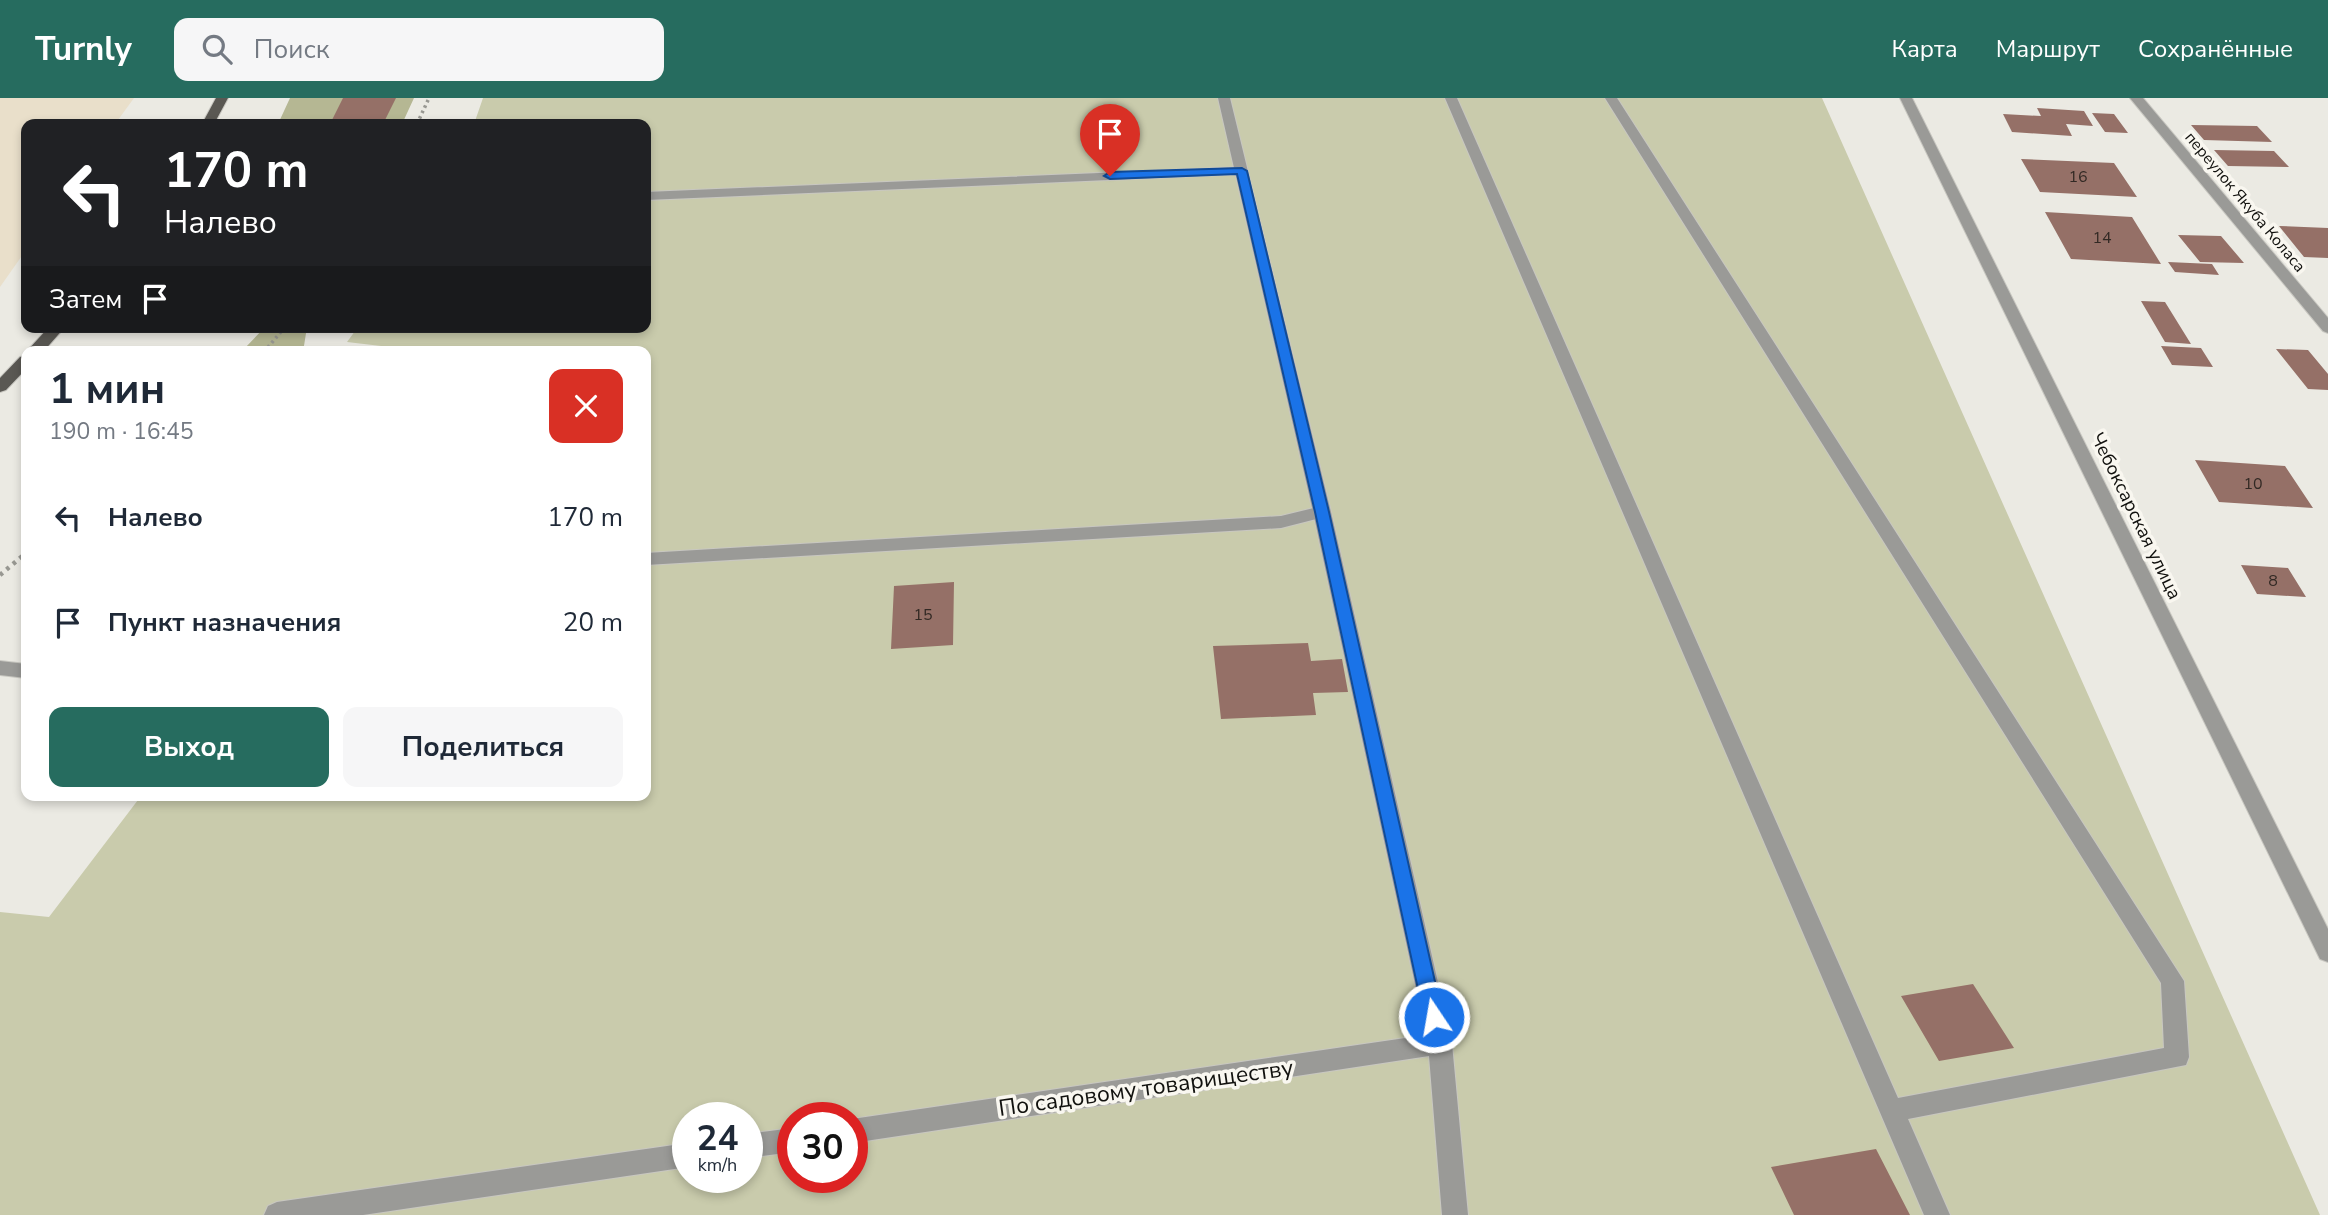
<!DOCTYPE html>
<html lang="ru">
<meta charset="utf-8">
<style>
:root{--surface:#fff;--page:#f6f6f7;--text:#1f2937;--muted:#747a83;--accent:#266c5f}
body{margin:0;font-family:"Nunito Sans",sans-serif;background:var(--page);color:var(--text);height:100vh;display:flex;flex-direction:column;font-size:26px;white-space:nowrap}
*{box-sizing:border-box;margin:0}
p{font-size:23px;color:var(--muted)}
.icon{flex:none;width:38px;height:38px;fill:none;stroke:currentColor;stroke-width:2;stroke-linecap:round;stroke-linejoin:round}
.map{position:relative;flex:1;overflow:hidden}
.details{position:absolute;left:21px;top:248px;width:630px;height:455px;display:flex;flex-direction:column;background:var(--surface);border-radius:14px;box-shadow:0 4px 10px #0003}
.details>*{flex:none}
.banner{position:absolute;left:21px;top:21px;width:630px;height:214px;border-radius:14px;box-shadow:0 4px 10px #0003;background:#202124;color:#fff;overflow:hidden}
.speed{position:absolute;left:672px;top:1004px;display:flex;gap:14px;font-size:35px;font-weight:700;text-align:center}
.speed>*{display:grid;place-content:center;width:91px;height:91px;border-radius:50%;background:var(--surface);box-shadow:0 4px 10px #0003;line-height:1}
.speed small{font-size:18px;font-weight:400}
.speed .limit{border:10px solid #d22;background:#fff;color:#111}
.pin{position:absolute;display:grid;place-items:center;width:60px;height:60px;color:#fff;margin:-72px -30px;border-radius:50% 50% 50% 0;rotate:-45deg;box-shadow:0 0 7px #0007}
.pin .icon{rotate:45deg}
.me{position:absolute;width:77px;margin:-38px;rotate:348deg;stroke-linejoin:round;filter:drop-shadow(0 0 5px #0008)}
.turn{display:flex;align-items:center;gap:24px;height:147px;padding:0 28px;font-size:32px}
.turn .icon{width:91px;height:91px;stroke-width:2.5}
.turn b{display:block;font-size:49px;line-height:60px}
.then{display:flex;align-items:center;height:66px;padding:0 28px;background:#0003;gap:14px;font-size:26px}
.round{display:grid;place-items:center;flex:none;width:74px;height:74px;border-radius:14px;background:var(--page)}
.head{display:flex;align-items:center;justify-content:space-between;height:119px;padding:0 28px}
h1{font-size:42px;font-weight:700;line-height:52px}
.action{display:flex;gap:14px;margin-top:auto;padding:14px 28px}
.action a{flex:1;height:80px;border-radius:14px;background:var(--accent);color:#fff;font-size:28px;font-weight:700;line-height:80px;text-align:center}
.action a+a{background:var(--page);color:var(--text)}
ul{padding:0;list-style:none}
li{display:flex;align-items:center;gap:21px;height:105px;padding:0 28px}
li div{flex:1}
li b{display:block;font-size:26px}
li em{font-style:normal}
header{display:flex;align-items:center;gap:42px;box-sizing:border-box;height:98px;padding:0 35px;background:var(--accent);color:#fff}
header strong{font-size:33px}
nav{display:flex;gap:38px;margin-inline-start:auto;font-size:24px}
.search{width:490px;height:63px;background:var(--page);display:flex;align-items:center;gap:18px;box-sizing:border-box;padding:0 24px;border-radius:14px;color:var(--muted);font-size:26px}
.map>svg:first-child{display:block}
</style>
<header>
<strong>Turnly</strong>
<div class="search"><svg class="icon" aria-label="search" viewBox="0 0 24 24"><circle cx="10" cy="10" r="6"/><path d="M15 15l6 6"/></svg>Поиск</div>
<nav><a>Карта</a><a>Маршрут</a><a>Сохранённые</a></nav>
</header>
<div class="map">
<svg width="2328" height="1117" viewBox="0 0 2328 1117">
<rect width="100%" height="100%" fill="#ebeae3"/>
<path fill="#e9dfca" d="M 0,0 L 134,0 L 115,26 L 26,26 L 26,152 L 0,189 Z"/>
<path fill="#c9cbac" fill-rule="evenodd" d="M 483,0 L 1822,0 L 2320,1117 L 0,1117 L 0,814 L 49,819 L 141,698 L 646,698 L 646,254 L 432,254 L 347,244 L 358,229 L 646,229 L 646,26 L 474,26 ZM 688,1020 L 747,1020 L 747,1080 L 688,1080 ZM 793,1020 L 852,1020 L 852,1080 L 793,1080 Z"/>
<path fill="#b5b793" d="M 290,0 L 414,0 L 402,26 L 278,26 Z
M 265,229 L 307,229 L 303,254 L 244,251 Z"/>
<path fill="#957067" d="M 343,0 L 396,0 L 383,26 L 330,26 Z
M 2037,10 L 2084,13 L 2093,28 L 2066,26 L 2072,38 L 2012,34 L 2003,16 L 2041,18 Z
M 2092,15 L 2114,16 L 2128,35 L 2105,34 Z
M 2191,27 L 2257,28 L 2272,44 L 2204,42 Z
M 2214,52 L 2274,53 L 2289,69 L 2228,68 Z
M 2021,61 L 2114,65 L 2137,99 L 2040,94 Z
M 2045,114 L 2132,119 L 2161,166 L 2071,161 Z
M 2279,128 L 2328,130 L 2328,160 L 2304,159 Z
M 2178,137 L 2221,138 L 2244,165 L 2200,164 Z
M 2168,164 L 2212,166 L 2219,177 L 2175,174 Z
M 2141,203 L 2165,204 L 2191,246 L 2165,244 Z
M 2161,248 L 2201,250 L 2213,269 L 2172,267 Z
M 2276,251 L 2308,252 L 2328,276 L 2328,292 L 2308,291 Z
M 2195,362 L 2285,368 L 2313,410 L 2219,404 Z
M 2241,467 L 2288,470 L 2306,499 L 2257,496 Z
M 954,484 L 953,547 L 891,551 L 894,488 Z
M 1308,545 L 1311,563 L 1342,561 L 1348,594 L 1313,595 L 1316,617 L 1221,621 L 1213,548 Z
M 1973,886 L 2014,950 L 1939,963 L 1901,898 Z
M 1876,1051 L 1910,1117 L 1794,1117 L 1771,1069 Z"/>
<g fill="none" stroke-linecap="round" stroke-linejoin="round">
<defs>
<path id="service" d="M 1445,0 L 1457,0 L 1898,1000 L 2164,950 L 2161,885 L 1605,0 L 1617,0 L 2184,883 L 2189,959 L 2186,967 L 1908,1021 L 1950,1117 L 1924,1117 Z
M 1242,69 L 1247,70 L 1247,76 L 646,102 L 646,94 Z
M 1322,408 L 1328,410 L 1331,414 L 1328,418 L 1281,430 L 646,467 L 646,455 L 1281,418 Z
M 0,563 L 26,566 L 26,580 L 0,577 Z"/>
<path id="minor" d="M 1218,0 L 1230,0 L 1331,414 L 1452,946 L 1468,1117 L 1442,1117 L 1429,958 L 852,1045 L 852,1021 L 1426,937 L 1313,414 Z
M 1900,0 L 1912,0 L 2328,831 L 2328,864 L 2320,861 Z
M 2130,0 L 2143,0 L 2328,220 L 2328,235 L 2323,233 Z
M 793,1030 L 793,1054 L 747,1060 L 747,1036 Z
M 688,1045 L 688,1069 L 363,1117 L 264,1117 L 268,1108 L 277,1104 Z"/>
<path id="primary" d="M 216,0 L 228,0 L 214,26 L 202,26 Z
M 49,229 L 65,229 L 43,254 L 26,254 Z
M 26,257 L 26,271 L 6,292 L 0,294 L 0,280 L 20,259 Z"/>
</defs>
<use href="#service" stroke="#c8c7c1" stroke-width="2"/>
<use href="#minor" stroke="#c8c7c1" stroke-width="2"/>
<use href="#primary" stroke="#c8c7c1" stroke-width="2"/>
<path stroke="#989892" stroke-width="3.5" stroke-dasharray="2.5 3.5" stroke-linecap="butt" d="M 417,26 L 429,0
M 264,254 L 285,229"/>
<path stroke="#989892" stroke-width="4.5" stroke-dasharray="3.5 5" stroke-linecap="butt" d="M 0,477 L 26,455"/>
<use href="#service" fill="#9a9a97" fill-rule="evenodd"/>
<use href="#minor" fill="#9a9a97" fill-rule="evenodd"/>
<use href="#primary" fill="#5a5853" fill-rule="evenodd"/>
</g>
<path fill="#1a73e8" stroke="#114b97" stroke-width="2" d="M 1242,70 L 1247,73 L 1329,414 L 1443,919 L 1441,925 L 1434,928 L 1427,925 L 1424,919 L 1315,414 L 1237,76 L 1110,81 L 1104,78 L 1110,74 Z"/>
<g text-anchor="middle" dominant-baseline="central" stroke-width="7" stroke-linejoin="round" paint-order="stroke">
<g font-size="16" fill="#322924">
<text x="2078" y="79">16</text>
<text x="2102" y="140">14</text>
<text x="2253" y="386">10</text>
<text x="2273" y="483">8</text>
<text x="923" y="517">15</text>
</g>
<g font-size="16" fill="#11110e" stroke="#f9f7f0">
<text transform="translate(2245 104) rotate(50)">переулок Якуба Коласа</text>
</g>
<g font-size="19" fill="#11110e" stroke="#f9f7f0">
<text transform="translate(2136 418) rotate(64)">Чебоксарская улица</text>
</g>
<g font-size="23" fill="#11110e" stroke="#f9f7f0">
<text transform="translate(1146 990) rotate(-8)">По садовому товариществу</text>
</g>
</g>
</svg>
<div class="speed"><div>24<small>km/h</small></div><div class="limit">30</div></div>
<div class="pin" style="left:1110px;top:78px;background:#d93025"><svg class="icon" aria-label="arrive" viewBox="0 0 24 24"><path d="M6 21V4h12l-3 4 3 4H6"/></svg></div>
<svg class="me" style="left:1434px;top:919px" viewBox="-20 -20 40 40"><circle r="17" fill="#1a73e8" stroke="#fff" stroke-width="3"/><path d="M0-11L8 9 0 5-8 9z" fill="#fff"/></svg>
<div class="banner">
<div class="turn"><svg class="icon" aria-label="left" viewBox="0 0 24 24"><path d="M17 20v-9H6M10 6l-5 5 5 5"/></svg><div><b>170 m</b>Налево</div></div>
<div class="then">Затем<svg class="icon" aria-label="arrive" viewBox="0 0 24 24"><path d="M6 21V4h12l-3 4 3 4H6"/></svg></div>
</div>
<section class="details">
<div class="head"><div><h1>1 мин</h1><p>190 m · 16:45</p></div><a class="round" style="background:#d93025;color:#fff"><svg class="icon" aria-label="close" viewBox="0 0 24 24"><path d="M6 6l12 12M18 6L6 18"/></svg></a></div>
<ul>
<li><svg class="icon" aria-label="left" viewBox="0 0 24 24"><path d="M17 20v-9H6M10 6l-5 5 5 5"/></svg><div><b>Налево</b></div><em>170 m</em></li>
<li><svg class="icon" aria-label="arrive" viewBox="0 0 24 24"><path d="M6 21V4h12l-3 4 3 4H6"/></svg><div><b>Пункт назначения</b></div><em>20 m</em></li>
</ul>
<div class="action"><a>Выход</a><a>Поделиться</a></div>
</section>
</div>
